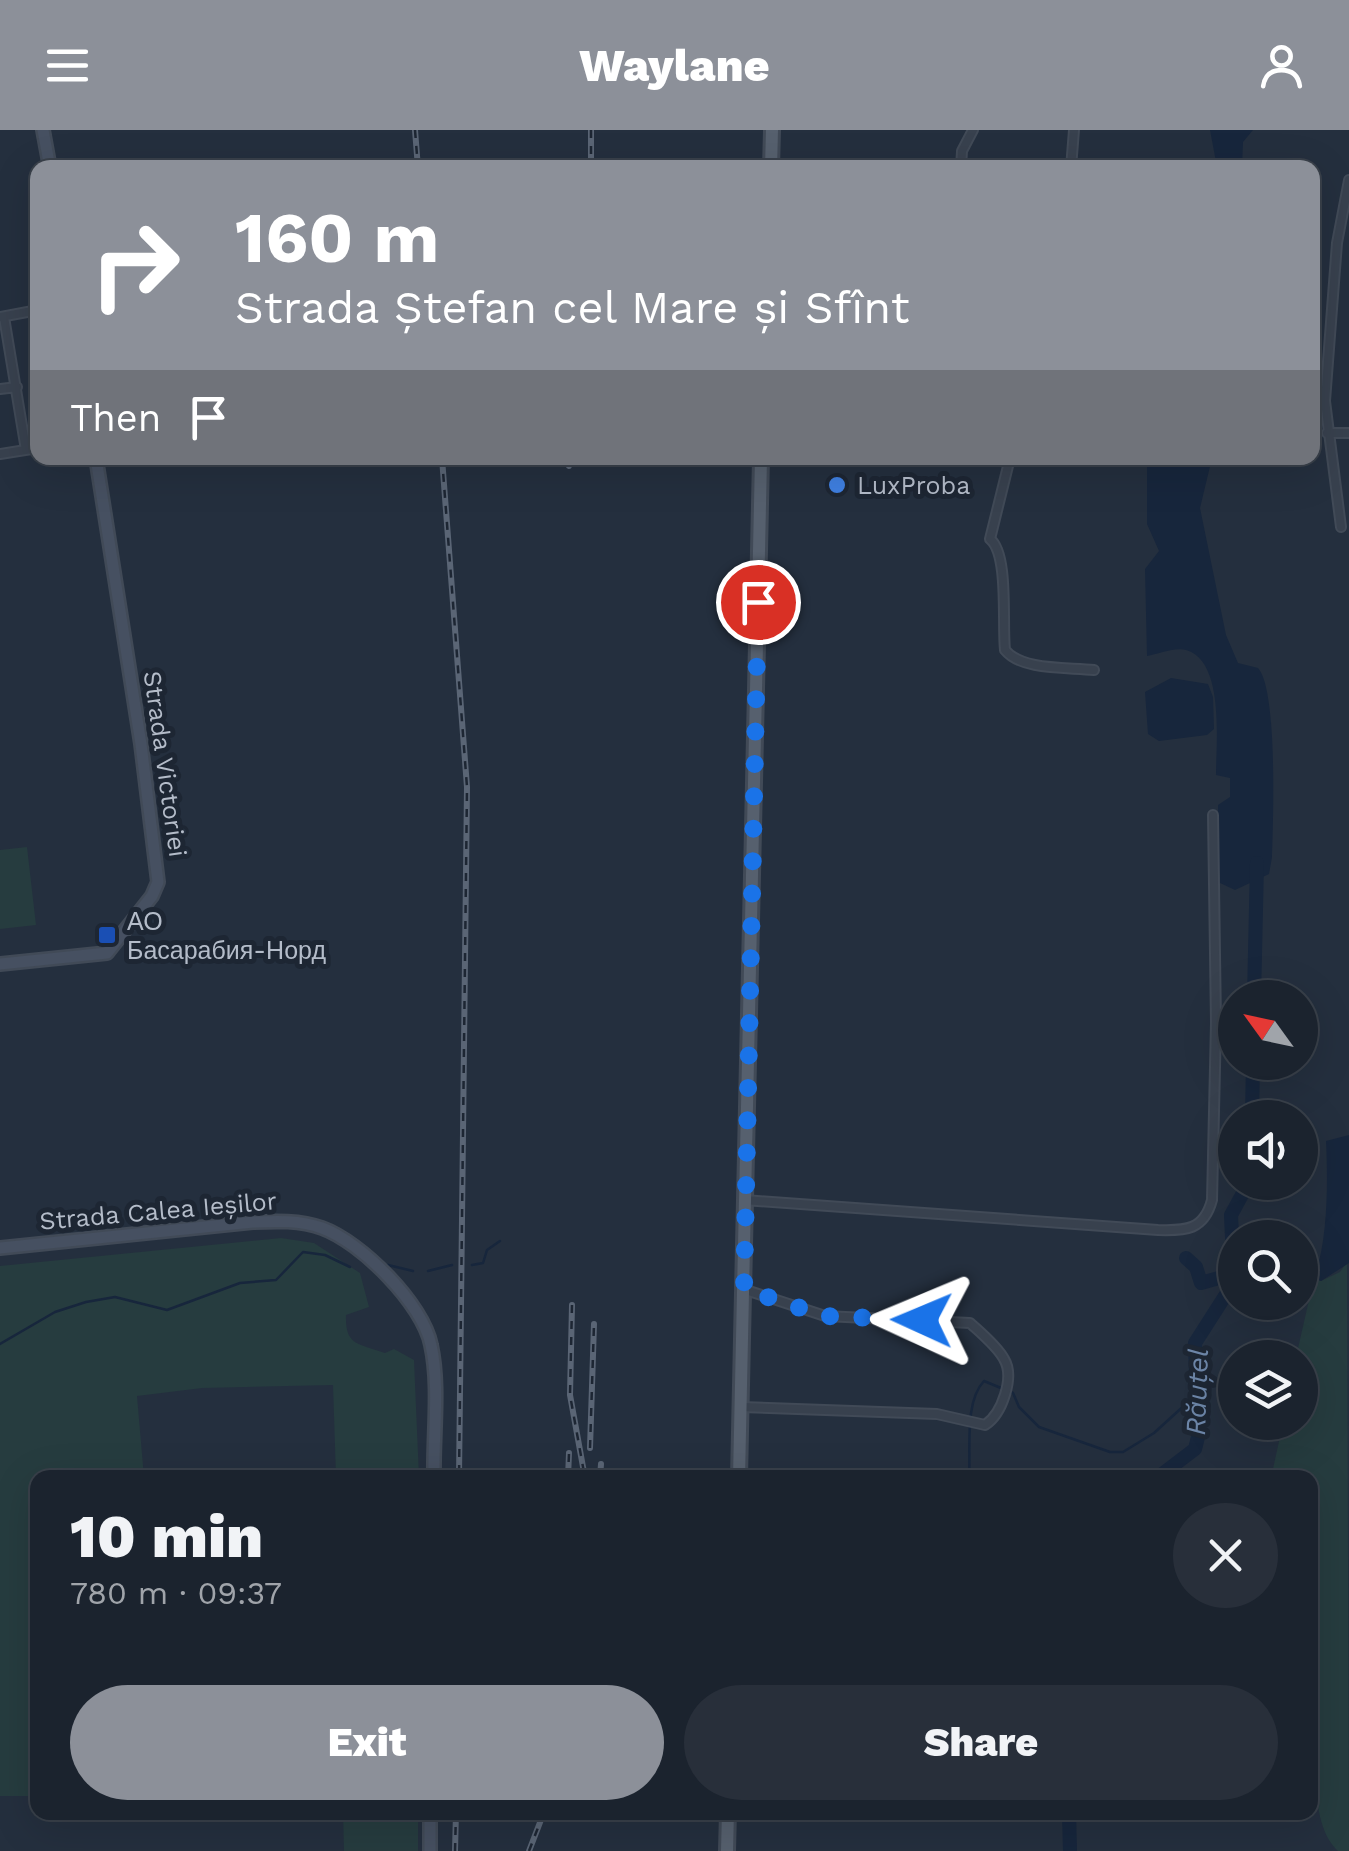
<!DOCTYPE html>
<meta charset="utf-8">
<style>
:root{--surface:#1b232e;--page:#282f3a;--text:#f1f3f6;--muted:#a0a4aa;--line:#39404a;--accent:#8c9099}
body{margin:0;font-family:"Work Sans",sans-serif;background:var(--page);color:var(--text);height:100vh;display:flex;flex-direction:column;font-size:38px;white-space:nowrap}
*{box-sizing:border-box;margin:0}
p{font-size:32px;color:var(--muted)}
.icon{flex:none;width:55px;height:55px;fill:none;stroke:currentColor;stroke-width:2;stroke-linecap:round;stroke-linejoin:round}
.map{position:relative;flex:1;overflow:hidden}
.panel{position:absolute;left:30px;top:1340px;width:1288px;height:350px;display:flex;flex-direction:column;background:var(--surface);border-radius:20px;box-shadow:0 10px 40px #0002,0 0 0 2px var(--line)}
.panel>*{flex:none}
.guide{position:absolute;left:30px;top:30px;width:1290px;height:305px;border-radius:20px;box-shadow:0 10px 40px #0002,0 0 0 2px var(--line);background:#8c9099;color:#fff;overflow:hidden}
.needle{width:65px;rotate:303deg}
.buttons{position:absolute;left:1218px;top:850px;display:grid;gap:20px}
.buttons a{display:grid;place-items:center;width:100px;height:100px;border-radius:50%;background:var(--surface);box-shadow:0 10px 40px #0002,0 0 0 2px var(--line);font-size:50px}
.pin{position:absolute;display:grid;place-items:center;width:85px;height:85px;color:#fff;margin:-42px;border:5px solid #fff;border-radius:50%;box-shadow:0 2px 10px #0007}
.me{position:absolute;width:110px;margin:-55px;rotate:271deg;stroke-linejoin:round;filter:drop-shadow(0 0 8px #0008)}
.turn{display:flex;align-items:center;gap:35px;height:210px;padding:0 40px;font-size:45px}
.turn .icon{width:130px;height:130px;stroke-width:2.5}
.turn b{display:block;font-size:70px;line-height:85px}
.then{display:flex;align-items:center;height:95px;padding:0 40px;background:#0003;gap:20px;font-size:38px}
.round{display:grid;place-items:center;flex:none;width:105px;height:105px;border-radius:52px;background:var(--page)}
.head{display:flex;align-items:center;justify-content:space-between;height:170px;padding:0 40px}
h1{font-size:60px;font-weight:800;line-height:75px}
.cta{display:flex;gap:20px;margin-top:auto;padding:20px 40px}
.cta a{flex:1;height:115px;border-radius:60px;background:var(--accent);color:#fff;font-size:40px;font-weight:800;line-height:115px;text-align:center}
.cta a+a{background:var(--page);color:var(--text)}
header{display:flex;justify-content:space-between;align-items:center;height:130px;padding:0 40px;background:var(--accent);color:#fff;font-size:45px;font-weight:800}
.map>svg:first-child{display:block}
</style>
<header><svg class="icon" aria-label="menu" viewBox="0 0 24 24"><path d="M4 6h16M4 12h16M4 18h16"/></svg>Waylane<svg class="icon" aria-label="person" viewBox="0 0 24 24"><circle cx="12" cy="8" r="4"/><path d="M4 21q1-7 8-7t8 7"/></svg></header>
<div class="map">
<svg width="1349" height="1721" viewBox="0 0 1349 1721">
<rect width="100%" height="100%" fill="#242f3e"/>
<path fill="#263c3f" d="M 27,717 L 36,795 L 0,799 L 0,720 Z
M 281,1108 L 314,1113 L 360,1143 L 369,1177 L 346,1185 C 345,1216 358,1213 385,1223 L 394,1219 L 414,1230 L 419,1347 L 336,1347 L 333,1255 L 202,1258 L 137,1266 L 144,1347 L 38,1348 L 37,1666 L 0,1666 L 0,1136 Z
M 1347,1132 L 1349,1721 L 1338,1721 C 1319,1703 1317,1672 1315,1648 L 1310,1644 L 1310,1348 L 1271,1348 L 1283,1293 L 1300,1292 L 1300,1228 L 1296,1227 L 1314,1148 L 1321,1151 L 1340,1142 Z
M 343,1683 L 418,1683 L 418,1721 L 344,1721 Z"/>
<path fill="#17263c" d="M 1210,0 L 1253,0 L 1243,12 L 1242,37 L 1217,37 Z
M 1147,328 L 1212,328 L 1200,378 L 1226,505 L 1238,533 L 1258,538 C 1278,560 1273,693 1272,727 L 1269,744 L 1235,760 L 1218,752 L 1218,675 L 1230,667 L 1230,648 L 1216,645 C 1216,613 1225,531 1186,520 C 1175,517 1158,524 1147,526 L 1145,439 L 1159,421 L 1147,394 Z
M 1171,548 L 1208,554 L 1213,567 L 1214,599 L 1207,605 L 1159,611 L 1148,604 L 1145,562 Z
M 1349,1005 L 1349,1133 L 1321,1151 L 1314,1148 C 1328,1111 1328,1052 1326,1011 Z"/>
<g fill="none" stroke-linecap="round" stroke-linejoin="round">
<path stroke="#17263c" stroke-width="2.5" d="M 388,1135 L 413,1141
M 472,1135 L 483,1133 L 487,1120 L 500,1111
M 428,1141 L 452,1135
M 0,1214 L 55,1182 L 86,1172 L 115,1167 L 167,1180 L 240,1153 L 276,1150 L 303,1122 L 325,1125 L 350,1137
M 969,1348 C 971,1319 964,1272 984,1251 L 1013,1263 L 1019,1277 L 1039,1297 L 1110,1322 L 1123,1322 L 1154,1303 L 1198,1263"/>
<path stroke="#17263c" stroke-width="14" d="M 1254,868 L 1257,733
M 1252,988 L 1253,932
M 1186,1128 L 1196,1137 L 1201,1153 L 1233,1144
M 1157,1348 L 1195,1319 L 1198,1307 L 1195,1213 L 1234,1152 L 1231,1085 L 1249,1052
M 1069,1682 L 1070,1721"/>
<defs>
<path id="street" d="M 961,38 L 962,21 L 973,0
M 1071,38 L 1074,0
M 0,187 L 38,180
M 4,187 L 26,320
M 0,259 L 17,257
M 1327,303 L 1349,303
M 0,324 L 38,318
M 1010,328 L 990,409 C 1009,424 1002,493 1005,520 C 1022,541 1068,537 1094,540
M 1341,397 L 1325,271 L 1337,113 L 1349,50
M 744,1070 L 1158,1100 C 1186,1101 1204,1100 1212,1070 L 1216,893 L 1213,685
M 741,1277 L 937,1284 L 985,1295 C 1002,1284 1015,1247 1004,1229 C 997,1216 981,1203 970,1193 L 825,1186 L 743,1159"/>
<path id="secondary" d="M 43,0 L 50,38
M 0,834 L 107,823 L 152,766 L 158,752 L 141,614 L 96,328
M 0,1118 L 253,1092 C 276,1091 300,1090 322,1098 C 361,1112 423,1174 431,1215 C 440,1256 433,1305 434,1348
M 430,1721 L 430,1682"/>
<path id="primary" d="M 771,38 L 772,0
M 739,1348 L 761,328
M 727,1721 L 728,1682"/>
</defs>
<use href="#street" stroke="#414a57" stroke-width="12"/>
<use href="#secondary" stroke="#414a57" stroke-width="16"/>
<use href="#primary" stroke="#414a57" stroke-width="18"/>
<use href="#street" stroke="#38414e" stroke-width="8"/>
<use href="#secondary" stroke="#465061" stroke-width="11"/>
<use href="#primary" stroke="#56606e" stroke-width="12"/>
<defs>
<path id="rail" d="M 415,0 L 418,38
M 591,0 L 591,38
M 442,328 L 467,657 L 459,1348
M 569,336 L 571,328
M 572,1175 L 570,1265 L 585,1348
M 590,1318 L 594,1194
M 568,1348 L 569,1323
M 600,1348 L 601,1334
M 455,1721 L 456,1682
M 529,1721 L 544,1682"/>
</defs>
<use href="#rail" stroke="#5a6575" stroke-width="6"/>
<use href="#rail" stroke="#1d2633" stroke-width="2.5" stroke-dasharray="8" stroke-linecap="butt"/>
</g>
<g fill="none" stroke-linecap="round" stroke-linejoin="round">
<path stroke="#1a73e8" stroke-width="18" stroke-dasharray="0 32.4" d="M 758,472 L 744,1159 L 824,1186 L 922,1190"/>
</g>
<circle fill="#3f7fe0" stroke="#1d2633" stroke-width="4" cx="837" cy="355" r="10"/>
<rect fill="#1a4fb4" stroke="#1d2633" stroke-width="4" x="97" y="795" width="20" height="20" rx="5"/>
<g text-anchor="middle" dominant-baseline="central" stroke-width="10" stroke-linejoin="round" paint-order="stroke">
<g font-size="25" fill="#b4bcc9" stroke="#1d2633" text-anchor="start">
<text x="857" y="355">LuxProba</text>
<text x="127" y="791">АО<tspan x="127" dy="29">Басарабия-Норд</tspan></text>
</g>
<g font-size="25" fill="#b4bcc9" stroke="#1d2633">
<text transform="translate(165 634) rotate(82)">Strada Victoriei</text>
<text transform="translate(158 1081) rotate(-5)">Strada Calea Ieșilor</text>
</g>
<g font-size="28" font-style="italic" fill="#6d86a8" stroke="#1d2633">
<text transform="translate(1197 1262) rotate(-88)">Răuțel</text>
</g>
</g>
</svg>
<div class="buttons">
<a><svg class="needle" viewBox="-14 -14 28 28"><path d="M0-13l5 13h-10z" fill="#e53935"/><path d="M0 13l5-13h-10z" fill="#a0a4aa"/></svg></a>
<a><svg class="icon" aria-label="sound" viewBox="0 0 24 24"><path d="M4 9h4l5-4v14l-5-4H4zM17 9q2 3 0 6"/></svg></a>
<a><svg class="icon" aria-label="search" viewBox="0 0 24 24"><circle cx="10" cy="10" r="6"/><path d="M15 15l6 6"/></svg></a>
<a><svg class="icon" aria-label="layers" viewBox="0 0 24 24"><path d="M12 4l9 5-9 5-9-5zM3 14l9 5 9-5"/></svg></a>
</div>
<div class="pin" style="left:758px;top:472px;background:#d93025"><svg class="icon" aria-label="arrive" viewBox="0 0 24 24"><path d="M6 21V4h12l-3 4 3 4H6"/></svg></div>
<svg class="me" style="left:922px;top:1190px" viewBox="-20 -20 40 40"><path d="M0-17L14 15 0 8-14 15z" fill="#1a73e8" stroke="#fff" stroke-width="4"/></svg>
<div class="guide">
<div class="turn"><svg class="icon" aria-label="right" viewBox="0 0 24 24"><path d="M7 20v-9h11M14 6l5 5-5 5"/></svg><div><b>160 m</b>Strada Ștefan cel Mare și Sfînt</div></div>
<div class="then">Then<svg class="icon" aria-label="arrive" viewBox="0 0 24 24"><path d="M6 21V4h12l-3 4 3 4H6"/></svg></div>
</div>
<section class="panel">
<div class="head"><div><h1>10 min</h1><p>780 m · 09:37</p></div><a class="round"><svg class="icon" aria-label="close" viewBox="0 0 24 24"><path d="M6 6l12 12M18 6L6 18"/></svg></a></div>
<div class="cta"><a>Exit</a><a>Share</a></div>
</section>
</div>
